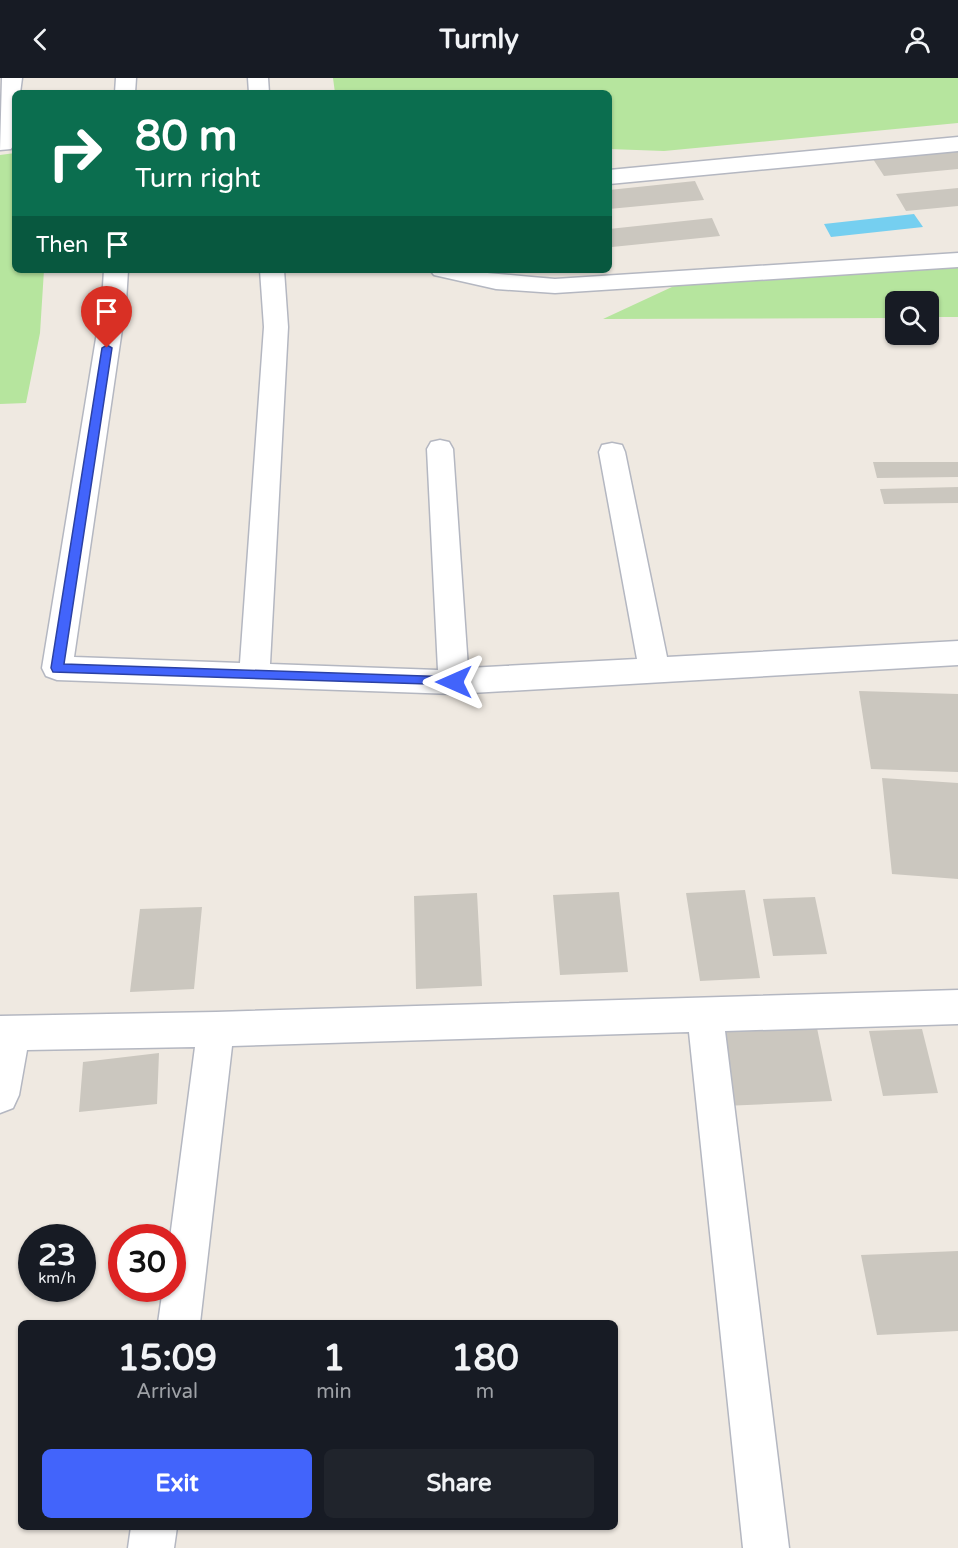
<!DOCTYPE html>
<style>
:root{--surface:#171b24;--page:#20242c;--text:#f1f3f6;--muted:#9ea1a6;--accent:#4264fb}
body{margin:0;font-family:"Varela Round",sans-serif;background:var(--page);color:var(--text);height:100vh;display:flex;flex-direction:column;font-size:22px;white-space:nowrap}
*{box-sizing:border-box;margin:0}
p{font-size:20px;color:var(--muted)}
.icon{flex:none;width:33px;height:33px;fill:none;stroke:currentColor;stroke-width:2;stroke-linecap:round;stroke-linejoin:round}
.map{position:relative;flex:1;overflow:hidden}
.panel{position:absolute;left:18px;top:1242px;width:600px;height:210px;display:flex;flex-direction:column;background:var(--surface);border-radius:9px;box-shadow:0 2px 4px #0004}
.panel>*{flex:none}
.hud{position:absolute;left:12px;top:12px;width:600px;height:183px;border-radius:9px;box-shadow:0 2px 4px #0004;background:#0b6e4f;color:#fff;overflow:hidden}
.tools{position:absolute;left:885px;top:213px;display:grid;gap:12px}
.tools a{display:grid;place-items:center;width:54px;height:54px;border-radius:9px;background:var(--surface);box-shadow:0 2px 4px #0004;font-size:30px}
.speed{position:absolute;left:18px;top:1146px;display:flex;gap:12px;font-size:30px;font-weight:700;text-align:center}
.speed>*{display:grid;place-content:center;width:78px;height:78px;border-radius:50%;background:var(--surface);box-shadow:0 2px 4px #0004;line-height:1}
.speed small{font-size:15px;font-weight:400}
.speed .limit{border:9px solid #d22;background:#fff;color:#111}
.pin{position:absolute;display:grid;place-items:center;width:51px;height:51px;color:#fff;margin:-62px -26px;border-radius:50% 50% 50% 0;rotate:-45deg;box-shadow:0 0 6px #0007}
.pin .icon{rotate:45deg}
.me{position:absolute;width:66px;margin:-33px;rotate:270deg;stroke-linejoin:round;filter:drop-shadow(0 0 4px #0008)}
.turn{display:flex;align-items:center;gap:21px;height:126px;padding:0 24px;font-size:27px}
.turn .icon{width:78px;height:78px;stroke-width:2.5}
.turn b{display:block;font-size:42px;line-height:51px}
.then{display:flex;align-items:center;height:57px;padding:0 24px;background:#0003;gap:12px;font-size:22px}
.eta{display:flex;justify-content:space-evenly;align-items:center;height:102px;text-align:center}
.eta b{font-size:36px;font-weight:700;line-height:42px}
.primary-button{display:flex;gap:12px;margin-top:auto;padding:12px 24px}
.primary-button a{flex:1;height:69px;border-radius:9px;background:var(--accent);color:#fff;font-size:24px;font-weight:700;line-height:69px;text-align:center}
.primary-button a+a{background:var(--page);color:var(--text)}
header{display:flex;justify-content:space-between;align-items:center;height:78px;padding:0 24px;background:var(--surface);font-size:27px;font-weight:700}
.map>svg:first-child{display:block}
</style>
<header><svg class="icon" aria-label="back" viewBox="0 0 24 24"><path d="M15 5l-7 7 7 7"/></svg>Turnly<svg class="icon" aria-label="person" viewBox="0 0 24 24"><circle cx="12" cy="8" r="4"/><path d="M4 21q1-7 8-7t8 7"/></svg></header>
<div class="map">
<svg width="958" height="1470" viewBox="0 0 958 1470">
<rect width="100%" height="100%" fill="#efe9e1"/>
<path fill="#b6e59e" d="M 333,0 L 958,0 L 958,45 L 664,73 L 609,71 L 609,15 L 335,15 Z
M 15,75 L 15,192 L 44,192 L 40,255 L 26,325 L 0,326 L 0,77 Z
M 958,176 L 958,239 L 929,239 L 928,224 L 896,224 L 895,240 L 603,241 L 687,202 Z"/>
<path fill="#75cff0" d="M 914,136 L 923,149 L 831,159 L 824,146 Z"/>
<path fill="#cbc7bf" d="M 958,72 L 958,91 L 884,98 L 873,81 Z
M 695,103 L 704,122 L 609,131 L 609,112 Z
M 958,110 L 958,128 L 906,133 L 896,116 Z
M 712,140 L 720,158 L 612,169 L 609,162 L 609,151 Z
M 873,384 L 958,384 L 958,399 L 877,400 Z
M 958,409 L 958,425 L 884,426 L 880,411 Z
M 859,613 L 958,616 L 958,694 L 871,691 Z
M 882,700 L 958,705 L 958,801 L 892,796 Z
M 745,812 L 760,900 L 700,903 L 686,815 Z
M 619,814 L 628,894 L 560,897 L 553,817 Z
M 477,815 L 482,908 L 416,911 L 414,818 Z
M 815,819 L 827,876 L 773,878 L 763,821 Z
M 202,829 L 194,911 L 130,914 L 140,831 Z
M 817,950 L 832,1023 L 724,1028 L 713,954 Z
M 922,951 L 938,1015 L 883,1018 L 869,953 Z
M 159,975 L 157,1026 L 79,1034 L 83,984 Z
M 958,1173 L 958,1253 L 877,1257 L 861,1177 Z"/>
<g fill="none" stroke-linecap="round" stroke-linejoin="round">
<defs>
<path id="minor" d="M 2,0 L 22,0 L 20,15 L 15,15 L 14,66 L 11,71 L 0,72 Z
M 116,0 L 136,0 L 135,15 L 115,15 Z
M 248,0 L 268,0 L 269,15 L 249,15 Z
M 958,59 L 958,73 L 609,106 L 609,92 Z
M 958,175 L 958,189 L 555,215 L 496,211 L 434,197 L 430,192 C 472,192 513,198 555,201 Z
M 104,192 L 128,192 L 126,224 L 74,579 L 240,585 L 264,249 L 260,192 L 284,192 L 288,249 L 270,586 L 438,592 L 427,371 L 431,364 L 440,362 L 449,364 L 453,371 L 468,590 L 637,581 L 599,374 L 602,367 L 612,365 L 622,367 L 625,374 L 667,579 L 958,563 L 958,587 L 454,616 L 57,602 L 46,598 L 42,590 L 102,224 Z
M 958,912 L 958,946 L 725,953 L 789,1470 L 743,1470 L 689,954 L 232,968 L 200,1245 L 158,1245 L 163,1210 L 172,1210 L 172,1160 L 170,1160 L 195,969 L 27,972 L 19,1017 L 13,1030 L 0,1035 L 0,938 L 216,934 Z
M 131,1449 L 177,1449 L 174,1470 L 128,1470 Z"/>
</defs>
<use href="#minor" stroke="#b4b7c1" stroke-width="3"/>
<use href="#minor" fill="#fff" fill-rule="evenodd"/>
</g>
<path fill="#4264fb" stroke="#2b41a3" stroke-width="1.5" d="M 107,267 L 112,270 L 64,586 L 454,599 L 460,604 L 459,607 L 53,594 L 51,590 L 102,270 Z"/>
</svg>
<div class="tools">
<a><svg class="icon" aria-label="search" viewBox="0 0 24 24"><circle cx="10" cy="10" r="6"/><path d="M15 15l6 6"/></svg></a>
</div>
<div class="speed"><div>23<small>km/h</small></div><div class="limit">30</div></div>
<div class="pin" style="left:107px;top:270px;background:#d93025"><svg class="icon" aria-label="arrive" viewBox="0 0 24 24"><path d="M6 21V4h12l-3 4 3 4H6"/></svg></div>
<svg class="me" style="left:454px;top:604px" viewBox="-20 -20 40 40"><path d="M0-17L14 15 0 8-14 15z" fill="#4264fb" stroke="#fff" stroke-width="4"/></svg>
<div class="hud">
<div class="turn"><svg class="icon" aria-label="right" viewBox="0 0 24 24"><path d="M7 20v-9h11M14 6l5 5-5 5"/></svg><div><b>80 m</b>Turn right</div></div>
<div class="then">Then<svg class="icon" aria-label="arrive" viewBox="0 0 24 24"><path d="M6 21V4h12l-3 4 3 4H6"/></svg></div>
</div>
<section class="panel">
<div class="eta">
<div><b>15:09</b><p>Arrival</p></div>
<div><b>1</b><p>min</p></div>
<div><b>180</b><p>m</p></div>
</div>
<div class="primary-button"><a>Exit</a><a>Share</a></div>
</section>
</div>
